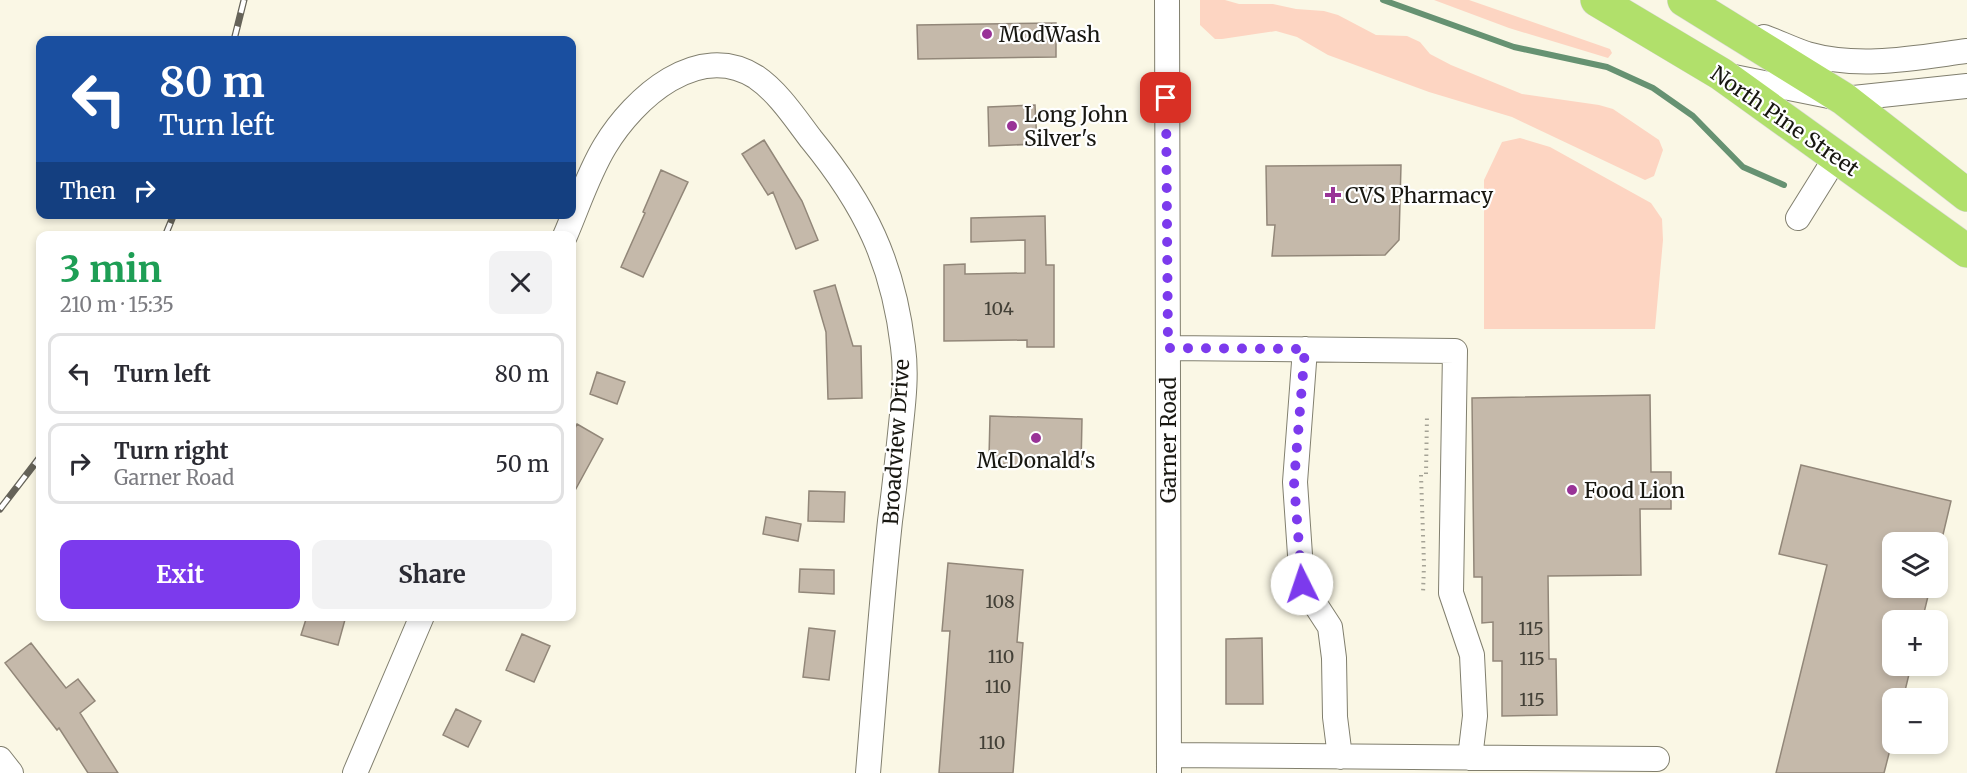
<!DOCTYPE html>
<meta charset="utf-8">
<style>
:root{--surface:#fff;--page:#f2f2f3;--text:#2b2b33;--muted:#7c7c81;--line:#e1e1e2;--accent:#7c3aed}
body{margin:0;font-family:Merriweather,serif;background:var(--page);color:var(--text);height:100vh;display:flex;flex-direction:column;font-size:22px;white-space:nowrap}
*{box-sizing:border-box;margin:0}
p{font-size:20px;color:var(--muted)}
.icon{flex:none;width:33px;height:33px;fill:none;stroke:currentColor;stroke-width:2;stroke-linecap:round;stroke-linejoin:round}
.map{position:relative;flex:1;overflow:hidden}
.drawer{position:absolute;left:36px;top:231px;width:540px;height:390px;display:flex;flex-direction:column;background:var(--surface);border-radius:12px;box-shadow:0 3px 9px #0003}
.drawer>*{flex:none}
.hud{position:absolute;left:36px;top:36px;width:540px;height:183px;border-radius:12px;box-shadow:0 3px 9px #0003;background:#1a4fa0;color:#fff;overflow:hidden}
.tools{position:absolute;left:1882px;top:532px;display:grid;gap:12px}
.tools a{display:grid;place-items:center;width:66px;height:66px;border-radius:12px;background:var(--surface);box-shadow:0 3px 9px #0003;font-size:30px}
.pin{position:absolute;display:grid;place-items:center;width:51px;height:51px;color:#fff;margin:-26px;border-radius:12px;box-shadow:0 3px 9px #0006}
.me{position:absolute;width:66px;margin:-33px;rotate:356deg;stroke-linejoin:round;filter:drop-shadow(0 0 4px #0008)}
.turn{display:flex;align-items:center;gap:21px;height:126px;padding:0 24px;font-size:27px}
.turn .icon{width:78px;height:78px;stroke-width:2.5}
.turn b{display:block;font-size:42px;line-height:51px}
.then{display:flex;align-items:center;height:57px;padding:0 24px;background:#0003;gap:12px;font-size:22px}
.round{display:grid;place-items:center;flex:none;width:63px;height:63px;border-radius:12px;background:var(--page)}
.headline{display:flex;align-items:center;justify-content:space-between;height:102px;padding:0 24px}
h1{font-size:36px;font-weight:700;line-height:45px;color:#1e9e55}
.button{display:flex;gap:12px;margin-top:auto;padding:12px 24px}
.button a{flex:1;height:69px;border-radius:12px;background:var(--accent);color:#fff;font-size:24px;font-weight:700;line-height:69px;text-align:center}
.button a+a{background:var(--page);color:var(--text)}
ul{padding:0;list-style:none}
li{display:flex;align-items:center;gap:18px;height:81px;margin:0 12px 9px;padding:0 12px;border:3px solid var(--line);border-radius:12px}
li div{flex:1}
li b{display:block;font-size:22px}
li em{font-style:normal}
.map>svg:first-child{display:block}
</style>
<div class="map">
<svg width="1967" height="773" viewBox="0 0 1967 773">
<rect width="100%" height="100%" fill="#faf7e5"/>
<path fill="#fdd5c2" d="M 1200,0 L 1225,0 L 1239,4 L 1273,4 L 1296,9 L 1324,11 L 1338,15 L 1376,35 L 1407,36 L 1420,42 L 1430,54 L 1451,65 L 1522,94 L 1599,105 L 1613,109 L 1659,140 L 1663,150 L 1654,176 L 1645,180 L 1512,117 L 1429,92 L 1328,55 L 1297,37 L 1276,31 L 1222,39 L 1215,39 L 1200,25 Z
M 1434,0 L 1469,0 L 1610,49 L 1612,53 L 1608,58 L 1509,28 Z
M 1520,138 L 1550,147 L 1651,203 L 1662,219 L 1663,240 L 1655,329 L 1484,329 L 1484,180 L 1502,142 Z"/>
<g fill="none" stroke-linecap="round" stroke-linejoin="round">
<path stroke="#669272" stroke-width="6" d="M 1383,0 L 1514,47 L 1607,67 L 1653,88 L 1693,116 L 1743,167 L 1784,185"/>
</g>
<path fill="#c5b9aa" stroke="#928779" stroke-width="1.5" d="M 1056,23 L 1056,57 L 918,59 L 917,25 Z
M 1035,105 L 1037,144 L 989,146 L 988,107 Z
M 764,140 L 802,201 L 818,240 L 796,249 L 773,192 L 768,195 L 742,154 Z
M 1401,165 L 1399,240 L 1385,255 L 1272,256 L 1275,225 L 1267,225 L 1266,166 Z
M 661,170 L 688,182 L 643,277 L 621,267 L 645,213 L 643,212 Z
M 1045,216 L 1046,265 L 1054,265 L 1054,347 L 1027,347 L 1027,340 L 944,341 L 944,265 L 965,264 L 965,274 L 1025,273 L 1025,240 L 971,242 L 971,218 Z
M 835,285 L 853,346 L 861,346 L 862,398 L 828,399 L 826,332 L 814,291 Z
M 597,372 L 625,382 L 617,404 L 590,394 Z
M 1650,395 L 1651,472 L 1671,472 L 1671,509 L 1640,509 L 1641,575 L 1548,576 L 1549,659 L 1556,659 L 1557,715 L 1502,716 L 1502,661 L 1493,661 L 1493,622 L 1482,623 L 1482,577 L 1474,577 L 1472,398 Z
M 990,416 L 1082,419 L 1081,467 L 1000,464 L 1000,458 L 989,458 Z
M 577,424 L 603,439 L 572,496 L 572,435 Z
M 1801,465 L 1951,501 L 1941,543 L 1893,543 L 1893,588 L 1930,588 L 1922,621 L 1893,621 L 1893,666 L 1911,666 L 1903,699 L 1893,699 L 1893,738 L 1884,773 L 1776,773 L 1827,565 L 1779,554 Z
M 809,491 L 845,492 L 844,522 L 808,521 Z
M 766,517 L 801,524 L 798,541 L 763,534 Z
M 948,563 L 1023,570 L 1017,642 L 1023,643 L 1013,773 L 939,773 L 950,631 L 942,631 Z
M 800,569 L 834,570 L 834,594 L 799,592 Z
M 307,616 L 346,616 L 338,645 L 301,635 Z
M 809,628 L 835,631 L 829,680 L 803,677 Z
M 522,634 L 550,646 L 534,682 L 506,670 Z
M 1262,638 L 1263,704 L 1226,704 L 1226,639 Z
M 31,643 L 66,688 L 78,679 L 95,701 L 80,713 L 118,773 L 88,773 L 59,728 L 57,730 L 5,663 Z
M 456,709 L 481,721 L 468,747 L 443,735 Z"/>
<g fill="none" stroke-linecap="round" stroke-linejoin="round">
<defs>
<path id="minor" d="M 1167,0 L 1169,773
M 1764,37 C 1778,42 1792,49 1807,54 C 1860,69 1914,58 1967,51
M 1729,76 L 1844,99 L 1967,86
M 1798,218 L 1836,157
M 565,236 C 578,206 588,174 605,146 C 634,98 698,40 756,77 C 778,92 795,118 811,139 C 865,205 893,262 903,347 C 907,376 903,405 900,434 C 897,463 894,492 890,521 C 881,605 875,689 868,773
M 1168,348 L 1455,351 L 1451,593 L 1472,655 L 1475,716 L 1470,758
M 1305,349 L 1295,482 L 1302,584 L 1330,627 L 1334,658 L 1335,717 L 1340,757
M 1169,755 L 1657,759
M 0,759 L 11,773
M 355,773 L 422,616"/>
<path id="highway" d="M 1597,0 L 1721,74 L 1967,251
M 1684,0 L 1844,99 L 1967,195"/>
</defs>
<use href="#minor" stroke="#817f6e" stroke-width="26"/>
<use href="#highway" stroke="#dadad9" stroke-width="34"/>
<path stroke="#a5a396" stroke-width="4" stroke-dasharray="1.5 4.5" stroke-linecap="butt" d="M 1426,474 L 1427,415
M 1421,475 L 1424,564 L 1423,594"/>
<use href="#minor" stroke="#fff" stroke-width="24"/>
<use href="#highway" stroke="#b1e06b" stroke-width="33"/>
<defs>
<path id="rail" d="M 234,40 L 244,0
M 165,236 L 174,214
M 0,509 L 40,457"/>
</defs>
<use href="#rail" stroke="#656359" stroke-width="7"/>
<use href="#rail" stroke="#fff" stroke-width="4.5" stroke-dasharray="14" stroke-linecap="butt"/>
</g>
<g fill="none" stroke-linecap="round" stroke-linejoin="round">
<path stroke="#7c3aed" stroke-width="10" stroke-dasharray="0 18" d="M 1166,98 L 1168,348 L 1305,349 L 1294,482 L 1302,584"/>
</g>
<g fill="#993397" stroke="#fff" stroke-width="2">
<circle cx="987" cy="34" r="6"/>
<circle cx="1012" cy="126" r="6"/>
<path d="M1330 186h6v6h6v6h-6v6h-6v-6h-6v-6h6z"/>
<circle cx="1036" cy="438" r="6"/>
<circle cx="1572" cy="490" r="6"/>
</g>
<g text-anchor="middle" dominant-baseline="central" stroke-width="4.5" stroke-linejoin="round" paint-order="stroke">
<g font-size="18" fill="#434037">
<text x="999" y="308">104</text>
<text x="1000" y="601">108</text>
<text x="1531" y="628">115</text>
<text x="1001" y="656">110</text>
<text x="1532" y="658">115</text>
<text x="998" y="686">110</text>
<text x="1532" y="699">115</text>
<text x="992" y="742">110</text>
</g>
<g font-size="21" fill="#181711" stroke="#fff" text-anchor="start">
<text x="999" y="34">ModWash</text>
<text x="1024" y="114">Long John<tspan x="1024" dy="24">Silver's</tspan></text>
<text x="1345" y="195">CVS Pharmacy</text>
<text x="1036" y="460" text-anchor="middle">McDonald's</text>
<text x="1584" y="490">Food Lion</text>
</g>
<g font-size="21" fill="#181711" stroke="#fff">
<text transform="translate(1785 121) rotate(35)">North Pine Street</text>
<text transform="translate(1168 440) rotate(-90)">Garner Road</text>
<text transform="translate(896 442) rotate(-86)">Broadview Drive</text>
</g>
</g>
</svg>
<div class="tools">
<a><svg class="icon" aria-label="layers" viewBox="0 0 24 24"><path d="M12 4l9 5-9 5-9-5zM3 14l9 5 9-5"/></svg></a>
<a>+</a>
<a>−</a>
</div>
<div class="pin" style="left:1166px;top:98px;background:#d93025"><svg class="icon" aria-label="arrive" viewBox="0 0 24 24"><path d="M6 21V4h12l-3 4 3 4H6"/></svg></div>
<svg class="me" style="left:1302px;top:584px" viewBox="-20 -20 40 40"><circle r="19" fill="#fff"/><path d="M0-13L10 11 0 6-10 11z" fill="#7c3aed"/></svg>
<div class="hud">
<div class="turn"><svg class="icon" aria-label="left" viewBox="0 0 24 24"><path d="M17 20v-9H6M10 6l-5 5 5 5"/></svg><div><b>80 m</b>Turn left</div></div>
<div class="then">Then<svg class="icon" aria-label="right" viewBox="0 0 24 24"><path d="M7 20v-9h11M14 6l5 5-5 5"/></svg></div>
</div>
<section class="drawer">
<div class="headline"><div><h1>3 min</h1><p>210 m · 15:35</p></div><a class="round"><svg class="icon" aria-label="close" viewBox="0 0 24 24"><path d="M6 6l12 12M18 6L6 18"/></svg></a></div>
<ul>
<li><svg class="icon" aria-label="left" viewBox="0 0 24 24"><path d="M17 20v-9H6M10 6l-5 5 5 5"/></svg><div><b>Turn left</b></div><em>80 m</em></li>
<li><svg class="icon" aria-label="right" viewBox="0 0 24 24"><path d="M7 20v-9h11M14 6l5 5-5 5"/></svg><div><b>Turn right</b><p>Garner Road</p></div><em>50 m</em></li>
</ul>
<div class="button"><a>Exit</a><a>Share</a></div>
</section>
</div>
